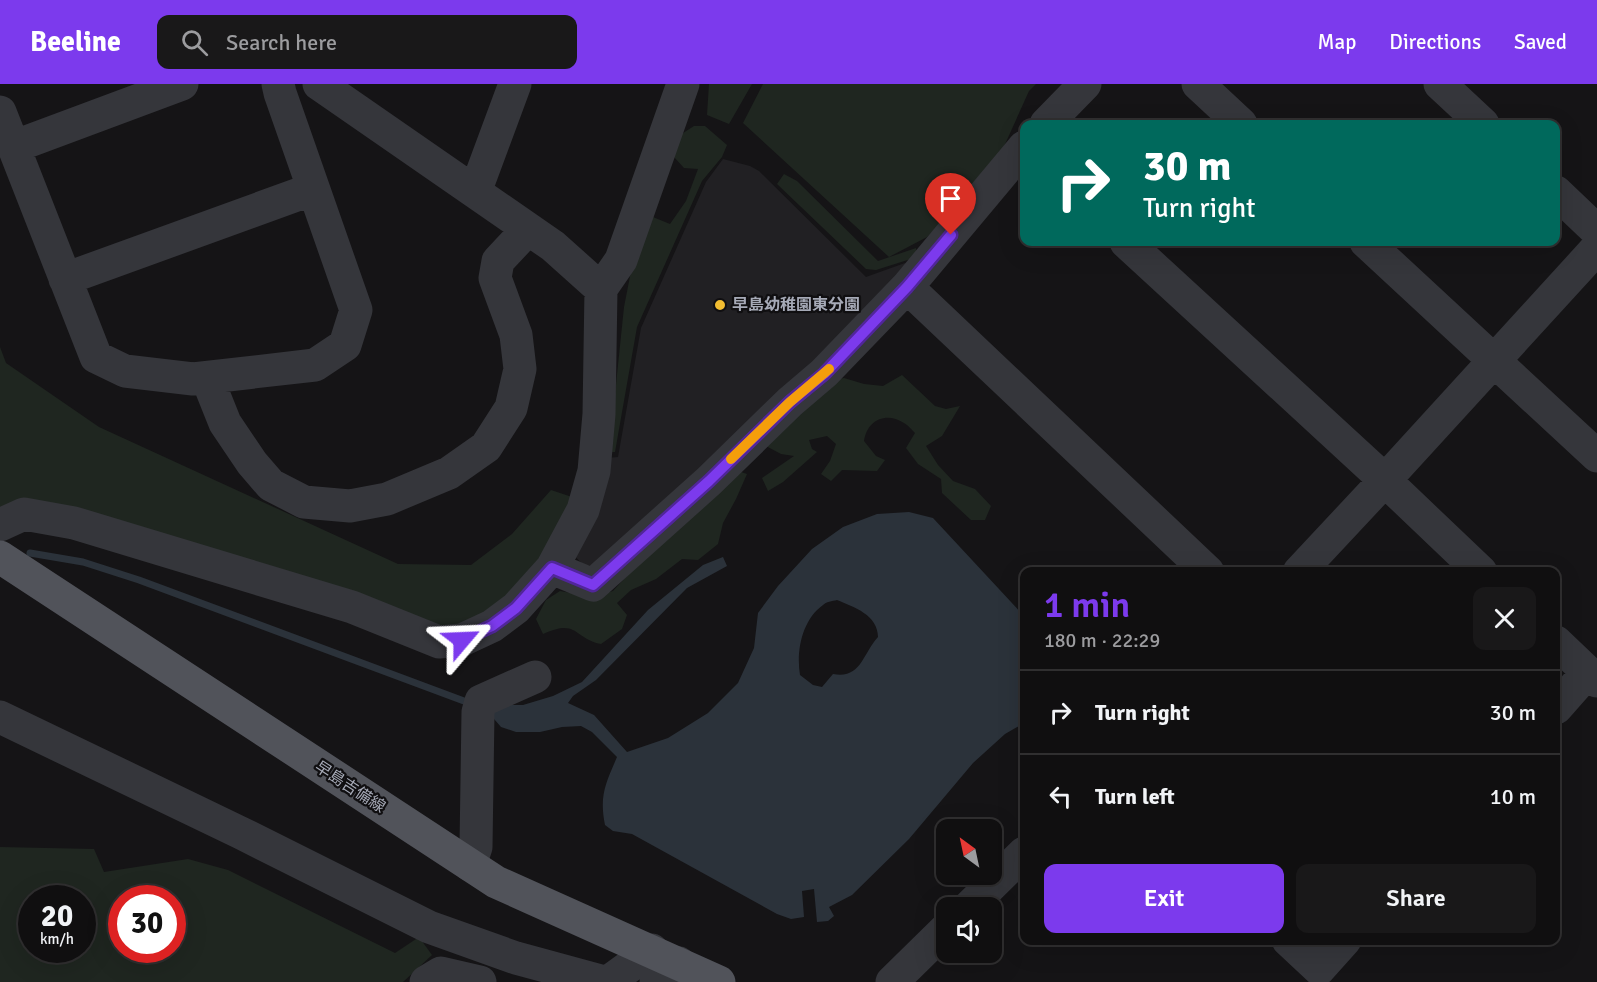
<!DOCTYPE html>
<meta charset="utf-8">
<style>
:root{--surface:#100f10;--page:#191819;--text:#f1f3f6;--muted:#9c9c9f;--line:#302f30;--accent:#7c3aed}
body{margin:0;font-family:Signika,"Noto Sans JP",sans-serif;background:var(--page);color:var(--text);height:100vh;display:flex;flex-direction:column;font-size:22px;white-space:nowrap}
*{box-sizing:border-box;margin:0}
p{font-size:20px;color:var(--muted)}
.icon{flex:none;width:33px;height:33px;fill:none;stroke:currentColor;stroke-width:2;stroke-linecap:round;stroke-linejoin:round}
.map{position:relative;flex:1;overflow:hidden}
.panel{position:absolute;left:1020px;top:483px;width:540px;height:378px;display:flex;flex-direction:column;background:var(--surface);border-radius:12px;box-shadow:0 6px 24px #0002,0 0 0 2px var(--line)}
.panel>*{flex:none}
.banner{position:absolute;left:1020px;top:36px;width:540px;height:126px;border-radius:12px;box-shadow:0 6px 24px #0002,0 0 0 2px var(--line);background:#00695c;color:#fff;overflow:hidden}
.needle{width:39px;rotate:327deg}
.buttons{position:absolute;left:936px;top:735px;display:grid;gap:12px}
.buttons a{display:grid;place-items:center;width:66px;height:66px;border-radius:12px;background:var(--surface);box-shadow:0 6px 24px #0002,0 0 0 2px var(--line);font-size:30px}
.speed{position:absolute;left:18px;top:801px;display:flex;gap:12px;font-size:30px;font-weight:700;text-align:center}
.speed>*{display:grid;place-content:center;width:78px;height:78px;border-radius:50%;background:var(--surface);box-shadow:0 6px 24px #0002,0 0 0 2px var(--line);line-height:1}
.speed small{font-size:15px;font-weight:400}
.speed .limit{border:9px solid #d22;background:#fff;color:#111}
.pin{position:absolute;display:grid;place-items:center;width:51px;height:51px;color:#fff;margin:-62px -26px;border-radius:50% 50% 50% 0;rotate:-45deg;box-shadow:0 0 6px #0007}
.pin .icon{rotate:45deg}
.me{position:absolute;width:66px;margin:-33px;rotate:64deg;stroke-linejoin:round;filter:drop-shadow(0 0 4px #0008)}
.turn{display:flex;align-items:center;gap:21px;height:126px;padding:0 24px;font-size:27px}
.turn .icon{width:78px;height:78px;stroke-width:2.5}
.turn b{display:block;font-size:42px;line-height:51px}
.round{display:grid;place-items:center;flex:none;width:63px;height:63px;border-radius:12px;background:var(--page)}
.overview{display:flex;align-items:center;justify-content:space-between;height:102px;padding:0 24px}
h1{font-size:36px;font-weight:600;line-height:45px;color:var(--accent)}
.primary-button{display:flex;gap:12px;margin-top:auto;padding:12px 24px}
.primary-button a{flex:1;height:69px;border-radius:12px;background:var(--accent);color:#fff;font-size:24px;font-weight:600;line-height:69px;text-align:center}
.primary-button a+a{background:var(--page);color:var(--text)}
ul{padding:0;list-style:none}
li{display:flex;align-items:center;gap:18px;height:84px;padding:0 24px;border-top:2px solid var(--line)}
li div{flex:1}
li b{display:block;font-size:22px}
li em{font-style:normal}
header{display:flex;align-items:center;gap:36px;box-sizing:border-box;height:84px;padding:0 30px;background:var(--accent);color:#fff}
header strong{font-size:28px}
nav{display:flex;gap:33px;margin-inline-start:auto;font-size:21px}
.search{width:420px;height:54px;background:var(--page);display:flex;align-items:center;gap:15px;box-sizing:border-box;padding:0 21px;border-radius:12px;color:var(--muted);font-size:22px}
.map>svg:first-child{display:block}
</style>
<header>
<strong>Beeline</strong>
<div class="search"><svg class="icon" aria-label="search" viewBox="0 0 24 24"><circle cx="10" cy="10" r="6"/><path d="M15 15l6 6"/></svg>Search here</div>
<nav><a>Map</a><a>Directions</a><a>Saved</a></nav>
</header>
<div class="map">
<svg width="1597" height="898" viewBox="0 0 1597 898">
<rect width="100%" height="100%" fill="#151416"/>
<path fill="#212023" d="M 723,75 L 750,82 L 759,87 L 866,193 L 905,179 L 910,183 L 816,285 L 598,481 L 584,482 L 572,469 L 607,374 L 618,373 L 641,244 L 706,98 Z"/>
<path fill="#1f2620" fill-rule="evenodd" d="M 709,0 L 752,0 L 729,40 L 707,31 Z
M 763,0 L 1036,0 L 1029,7 L 997,78 L 948,132 L 927,153 L 889,173 L 743,39 Z
M 694,42 L 705,42 L 727,61 L 722,73 L 702,97 L 637,243 L 615,368 L 609,368 L 624,223 L 633,177 L 648,131 L 670,140 L 686,117 L 698,85 L 684,84 L 674,73 L 677,53 Z
M 784,90 L 797,97 L 878,177 L 916,164 L 917,173 L 876,186 L 866,185 L 777,100 Z
M 0,263 L 6,279 L 99,343 L 398,480 L 471,481 L 512,450 L 551,406 L 572,413 L 549,462 L 520,501 L 483,532 L 450,544 L 0,430 Z
M 902,291 L 935,322 L 946,325 L 960,322 L 942,352 L 926,362 L 938,381 L 953,397 L 975,405 L 991,422 L 985,436 L 971,436 L 942,409 L 941,395 L 918,380 L 906,364 L 915,349 C 912,346 908,341 904,339 C 886,327 867,336 864,357 L 876,372 L 885,376 L 877,387 L 842,386 L 831,397 L 821,390 L 830,377 L 836,360 L 827,352 L 809,356 L 812,365 L 817,368 L 783,398 L 768,407 L 762,394 L 794,372 L 781,370 L 766,362 L 826,297 L 844,294 L 864,300 L 883,302 Z
M 735,386 L 747,390 L 736,415 L 723,439 L 718,460 L 698,476 L 682,475 L 656,495 L 631,506 L 617,519 L 627,531 L 622,545 L 601,560 C 573,554 578,534 543,550 L 536,535 L 546,516 L 560,507 L 593,513 L 613,507 L 636,482 Z
M 0,763 L 94,765 L 104,788 L 188,775 L 228,786 L 395,869 L 419,853 L 432,871 L 403,898 L 0,898 ZM 32,814 L 82,814 L 82,866 L 32,866 ZM 122,814 L 172,814 L 172,866 L 122,866 Z"/>
<path fill="#2b323a" fill-rule="evenodd" d="M 909,428 L 933,434 L 1024,532 L 1024,639 L 1005,650 L 973,679 L 909,755 L 852,811 L 829,823 L 834,832 L 828,837 L 817,838 L 814,805 L 802,807 L 804,833 L 791,835 L 777,830 L 632,750 L 613,747 L 605,741 C 599,711 606,699 617,673 L 592,648 L 581,642 L 562,643 L 540,648 L 516,648 L 501,643 L 488,628 L 492,621 L 523,621 L 553,612 L 582,598 L 648,526 L 703,481 L 723,473 L 727,482 L 687,504 L 596,596 L 573,612 L 568,619 L 594,631 L 627,668 L 668,654 L 708,629 L 738,599 L 754,564 L 758,529 L 778,502 L 812,465 L 843,443 L 877,430 ZM 837,516 C 854,523 878,531 878,553 C 862,571 861,595 833,590 L 822,603 L 813,601 L 800,591 C 796,567 802,536 823,521 C 826,518 832,517 837,516 Z"/>
<g fill="none" stroke-linecap="round" stroke-linejoin="round">
<path stroke="#2b323a" stroke-width="7" d="M 30,469 L 83,478 L 139,496 L 472,620"/>
<path stroke="#35363b" stroke-width="33" d="M 319,0 L 553,162 L 601,205
M 1198,0 L 1241,40
M 1440,0 L 1483,40
M 0,28 L 96,273 L 125,287 L 193,295 L 315,281 L 345,261 L 356,226 L 280,9 L 278,0
M 1046,40 L 1085,0
M 13,63 L 182,0
M 475,108 L 515,0
M 1556,108 L 1597,147
M 1126,158 L 1375,387 L 1481,488
M 1366,158 L 1597,372
M 65,195 L 313,105
M 907,203 L 1208,488
M 207,294 L 225,339 L 252,379 L 271,401 L 304,418 L 350,422 L 387,415 L 449,389 L 486,363 L 511,324 L 520,285 L 516,251 L 495,194 L 498,177 L 528,145
M 0,441 L 24,430 L 74,439 L 352,523 L 439,558 L 462,556 L 492,542 L 516,524 L 552,484 L 583,426 L 594,387 L 599,330 L 601,205 L 621,176 L 683,0
M 552,484 L 593,501 L 709,397 L 790,318 L 824,289 L 907,203 L 1024,63
M 1299,488 L 1385,396 L 1597,164
M 1556,558 L 1597,597
M 1556,624 L 1587,589
M 0,633 L 241,749 L 429,843 L 516,874 L 604,898
M 470,781 L 476,763 L 478,628 L 481,617 L 535,593
M 968,824 L 1024,769
M 1288,856 L 1319,885 L 1345,856
M 426,898 L 441,889 L 480,898
M 608,898 L 652,866
M 656,898 L 679,879
M 892,898 L 946,845"/>
<path stroke="#51535a" stroke-width="33" d="M 0,473 L 496,798 L 719,898"/>
</g>
<g fill="none" stroke-linecap="round" stroke-linejoin="round">
<defs>
<path id="route" d="M 462,556 L 492,542 L 516,524 L 552,484 L 593,501 L 709,397 L 790,318 L 824,290 L 907,203 L 951,151"/>
</defs>
<use href="#route" stroke="#51269a" stroke-width="15"/>
<use href="#route" stroke="#7c3aed" stroke-width="10"/>
<path stroke="#f59e0b" stroke-width="10" d="M 731,375 L 790,318 L 829,285"/>
</g>
<circle fill="#f2bd31" stroke="#100f11" stroke-width="2" cx="720" cy="221" r="6"/>
<g text-anchor="middle" dominant-baseline="central" stroke-width="4.5" stroke-linejoin="round" paint-order="stroke">
<g font-size="16" font-weight="bold" fill="#a6aab7" stroke="#100f11" text-anchor="start">
<text x="732" y="221">早島幼稚園東分園</text>
</g>
<g font-size="16" fill="#a6aab7" stroke="#100f11">
<text transform="translate(350 703) rotate(33)">早島吉備線</text>
</g>
</g>
</svg>
<div class="buttons">
<a><svg class="needle" viewBox="-14 -14 28 28"><path d="M0-13l5 13h-10z" fill="#e53935"/><path d="M0 13l5-13h-10z" fill="#9c9c9f"/></svg></a>
<a><svg class="icon" aria-label="sound" viewBox="0 0 24 24"><path d="M4 9h4l5-4v14l-5-4H4zM17 9q2 3 0 6"/></svg></a>
</div>
<div class="speed"><div>20<small>km/h</small></div><div class="limit">30</div></div>
<div class="pin" style="left:951px;top:151px;background:#d93025"><svg class="icon" aria-label="arrive" viewBox="0 0 24 24"><path d="M6 21V4h12l-3 4 3 4H6"/></svg></div>
<svg class="me" style="left:462px;top:556px" viewBox="-20 -20 40 40"><path d="M0-17L14 15 0 8-14 15z" fill="#7c3aed" stroke="#fff" stroke-width="4"/></svg>
<div class="banner">
<div class="turn"><svg class="icon" aria-label="right" viewBox="0 0 24 24"><path d="M7 20v-9h11M14 6l5 5-5 5"/></svg><div><b>30 m</b>Turn right</div></div>
</div>
<section class="panel">
<div class="overview"><div><h1>1 min</h1><p>180 m · 22:29</p></div><a class="round"><svg class="icon" aria-label="close" viewBox="0 0 24 24"><path d="M6 6l12 12M18 6L6 18"/></svg></a></div>
<ul>
<li><svg class="icon" aria-label="right" viewBox="0 0 24 24"><path d="M7 20v-9h11M14 6l5 5-5 5"/></svg><div><b>Turn right</b></div><em>30 m</em></li>
<li><svg class="icon" aria-label="left" viewBox="0 0 24 24"><path d="M17 20v-9H6M10 6l-5 5 5 5"/></svg><div><b>Turn left</b></div><em>10 m</em></li>
</ul>
<div class="primary-button"><a>Exit</a><a>Share</a></div>
</section>
</div>
